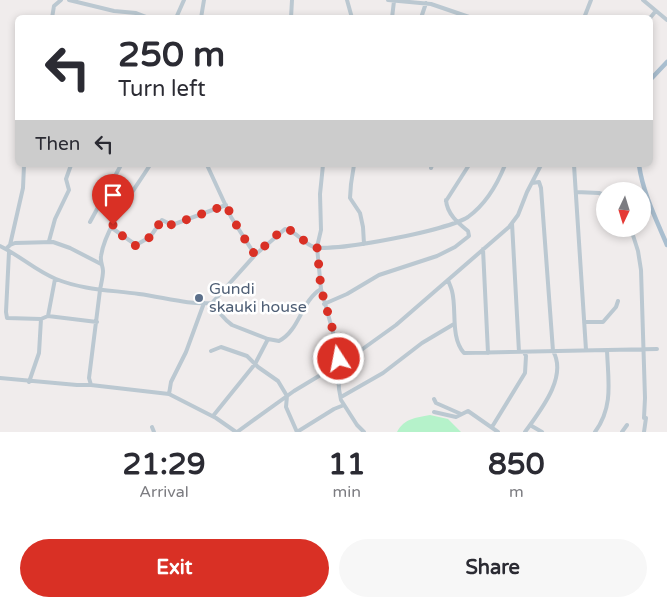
<!DOCTYPE html>
<style>
:root{--surface:#fff;--page:#f7f7f7;--text:#2b2b33;--muted:#7c7c81;--accent:#d93025}
body{margin:0;font-family:"Varela Round",sans-serif;background:var(--page);color:var(--text);height:100vh;display:flex;flex-direction:column;font-size:19px;white-space:nowrap}
*{box-sizing:border-box;margin:0}
p{font-size:16px;color:var(--muted)}
.icon{flex:none;width:28px;height:28px;fill:none;stroke:currentColor;stroke-width:2;stroke-linecap:round;stroke-linejoin:round}
.map{position:relative;height:432px;overflow:hidden}
.sheet{display:flex;flex-direction:column;background:var(--surface);flex:1}
.sheet>*{flex:none}
.top-card{position:absolute;left:15px;top:15px;width:638px;height:152px;border-radius:8px;box-shadow:0 2px 8px #0003;background:#fff;color:var(--text);overflow:hidden}
.needle{width:32px;rotate:184deg}
.fabs{position:absolute;left:596px;top:182px;display:grid;gap:10px}
.fabs a{display:grid;place-items:center;width:55px;height:55px;border-radius:50%;background:var(--surface);box-shadow:0 2px 8px #0003;font-size:25px}
.pin{position:absolute;display:grid;place-items:center;width:42px;height:42px;color:#fff;margin:-51px -21px;border-radius:50% 50% 50% 0;rotate:-45deg;box-shadow:0 0 5px #0007}
.pin .icon{rotate:45deg}
.me{position:absolute;width:55px;margin:-28px;rotate:349deg;stroke-linejoin:round;filter:drop-shadow(0 0 4px #0008)}
.turn{display:flex;align-items:center;gap:18px;height:105px;padding:0 20px;font-size:22px}
.turn .icon{width:65px;height:65px;stroke-width:2.5}
.turn b{display:block;font-size:35px;line-height:42px}
.then{display:flex;align-items:center;height:48px;padding:0 20px;background:#0003;gap:10px;font-size:19px}
.eta{display:flex;justify-content:space-evenly;align-items:center;height:85px;text-align:center}
.eta b{font-size:30px;font-weight:700;line-height:35px}
.cta{display:flex;gap:10px;margin-top:auto;padding:10px 20px}
.cta a{flex:1;height:58px;border-radius:30px;background:var(--accent);color:#fff;font-size:20px;font-weight:700;line-height:58px;text-align:center}
.cta a+a{background:var(--page);color:var(--text)}
.map>svg:first-child{display:block}
</style>
<div class="map">
<svg width="667" height="432" viewBox="0 0 667 432">
<rect width="100%" height="100%" fill="#f0ecec"/>
<path fill="#b5f2ca" d="M 430,415 L 448,419 L 461,432 L 397,432 C 405,418 415,418 430,415 Z"/>
<g fill="none" stroke-linecap="round" stroke-linejoin="round">
<path stroke="#bbc8d1" stroke-width="4" d="M 69,0 L 114,11 L 136,13 L 149,18
M 347,0 L 352,18
M 388,0 L 431,4 L 472,18
M 643,0 L 667,20
M 52,18 L 54,6 L 61,0
M 176,18 L 184,0
M 201,18 L 204,0
M 291,18 L 292,0
M 392,18 L 394,1
M 421,18 L 426,3
M 584,18 L 591,0
M 650,18 L 655,12
M 207,165 L 231,217 L 255,255
M 323,165 L 320,194 L 321,230 L 317,247 L 321,289 L 339,354 L 339,359 L 333,369 L 338,371 L 339,389 L 341,400 L 357,425 L 364,432
M 354,165 L 351,184 L 350,198 L 360,213 L 363,227 L 364,244
M 574,165 L 586,350
M 431,168 L 432,165
M 576,192 L 599,193 L 605,195
M 446,201 L 469,165
M 90,222 L 121,165
M 512,223 L 519,352
M 112,228 L 136,245 L 150,237 L 162,220 L 172,225 L 226,205
M 631,229 L 638,251 L 641,270 L 645,398 L 644,418
M 49,241 L 55,219 L 69,190 L 66,179 L 71,165
M 10,245 L 23,188 L 24,165
M 0,246 C 19,255 36,271 56,279 C 83,290 111,290 139,294 C 163,297 188,305 212,303 L 255,255 L 285,229 C 297,231 303,244 314,247 C 336,252 449,230 468,217 C 486,204 497,185 505,165
M 6,249 L 10,245 L 15,243 L 53,242 L 70,248 L 101,264
M 483,249 L 488,353
M 9,252 L 6,312 L 7,318 L 41,319 L 48,316 L 97,322
M 448,280 C 449,283 451,287 452,291 C 457,310 450,337 464,353 L 657,349
M 100,290 L 89,378 L 91,385 L 169,394 L 216,418 L 236,432
M 100,290 C 101,284 103,277 103,271 C 103,266 100,262 101,256 C 105,228 135,189 150,165
M 214,302 C 217,311 225,320 232,325 L 268,339 L 279,341 C 300,330 301,301 321,289
M 324,304 L 347,294 L 379,275 L 437,256 L 455,247 L 469,236 L 468,231 C 458,223 447,214 446,200
M 48,316 L 55,279
M 584,322 L 603,322 L 616,307 L 618,301
M 211,351 L 221,347 L 247,356 L 258,367 L 278,381 L 287,396 L 286,407 L 297,432 L 334,409 L 344,405
M 0,378 L 77,385 L 91,385
M 29,382 L 39,353 L 41,319
M 169,394 L 171,382 L 186,352 L 204,303
M 341,397 L 383,373 L 422,343 L 454,324
M 434,399 L 436,403 L 461,414
M 434,412 L 456,417 L 468,411 L 498,432
M 213,416 L 255,364 L 268,339
M 530,425 L 542,432
M 152,427 L 154,432
M 492,427 L 525,373 L 526,356 L 524,352
M 237,432 L 294,391 L 357,353 L 396,325 L 509,227 L 518,215 L 527,192 L 541,165
M 525,432 C 540,411 568,377 553,351 L 541,188 L 539,182 L 532,183
M 595,432 C 614,406 608,380 607,350
M 622,432 L 627,425
M 644,432 L 646,418"/>
<path stroke="#a9becf" stroke-width="4.5" d="M 650,80 L 667,62
M 639,165 C 643,193 656,219 667,245"/>
</g>
<g fill="none" stroke-linecap="round" stroke-linejoin="round">
<path stroke="#d93025" stroke-width="9" stroke-dasharray="0 16.2" d="M 113,225 L 112,228 L 136,246 L 150,237 L 162,220 L 172,225 L 226,205 L 239,230 L 255,255 L 282,230 L 288,229 C 298,234 306,245 317,247 L 321,289 L 338,348 L 339,359"/>
</g>
<circle fill="#5c6f8a" stroke="#fff" stroke-width="2" cx="199" cy="298" r="5"/>
<g text-anchor="middle" dominant-baseline="central" stroke-width="5" stroke-linejoin="round" paint-order="stroke">
<g font-size="16" fill="#4e5e75" stroke="#fff" text-anchor="start">
<text x="209" y="289">Gundi<tspan x="209" dy="18">skauki house</tspan></text>
</g>
</g>
</svg>
<div class="fabs">
<a><svg class="needle" viewBox="-14 -14 28 28"><path d="M0-13l5 13h-10z" fill="#e53935"/><path d="M0 13l5-13h-10z" fill="#7c7c81"/></svg></a>
</div>
<div class="pin" style="left:113px;top:225px;background:#d93025"><svg class="icon" aria-label="arrive" viewBox="0 0 24 24"><path d="M6 21V4h12l-3 4 3 4H6"/></svg></div>
<svg class="me" style="left:339px;top:359px" viewBox="-20 -20 40 40"><circle r="17" fill="#d93025" stroke="#fff" stroke-width="3"/><path d="M0-11L8 9 0 5-8 9z" fill="#fff"/></svg>
<div class="top-card">
<div class="turn"><svg class="icon" aria-label="left" viewBox="0 0 24 24"><path d="M17 20v-9H6M10 6l-5 5 5 5"/></svg><div><b>250 m</b>Turn left</div></div>
<div class="then">Then<svg class="icon" aria-label="left" viewBox="0 0 24 24"><path d="M17 20v-9H6M10 6l-5 5 5 5"/></svg></div>
</div>
</div>
<section class="sheet">
<div class="eta">
<div><b>21:29</b><p>Arrival</p></div>
<div><b>11</b><p>min</p></div>
<div><b>850</b><p>m</p></div>
</div>
<div class="cta"><a>Exit</a><a>Share</a></div>
</section>
